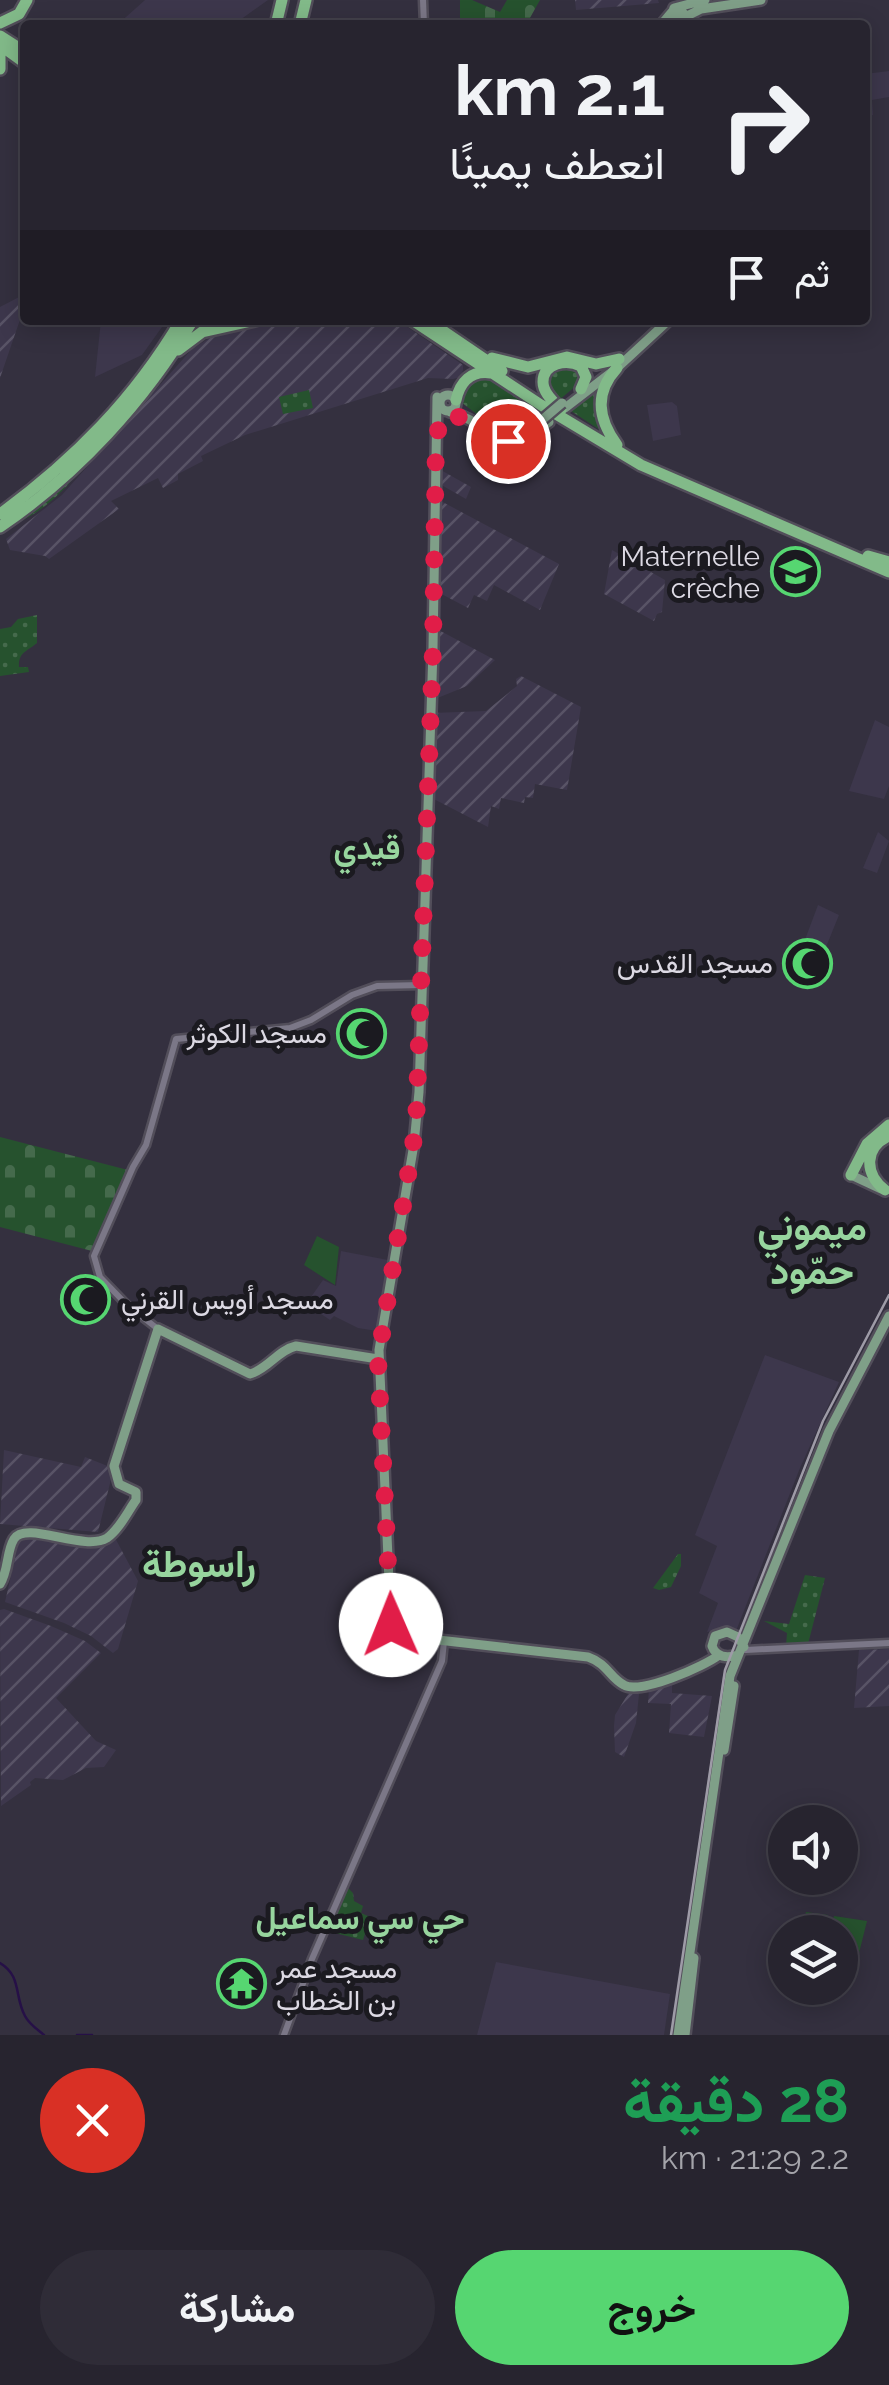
<!DOCTYPE html>
<html lang="ar">
<meta charset="utf-8">
<style>
:root{--surface:#27242f;--page:#2f2c37;--text:#f1f3f6;--muted:#a4a4aa;--line:#43414b;--accent:#56d671}
body{margin:0;font-family:Raleway,Vazirmatn,sans-serif;background:var(--page);color:var(--text);direction:rtl;height:100vh;display:flex;flex-direction:column;font-size:38px;white-space:nowrap}
*{box-sizing:border-box;margin:0}
p{font-size:32px;color:var(--muted)}
.icon{flex:none;width:55px;height:55px;fill:none;stroke:currentColor;stroke-width:2;stroke-linecap:round;stroke-linejoin:round}
.map{position:relative;height:2035px;overflow:hidden;direction:ltr}
.sheet{display:flex;flex-direction:column;background:var(--surface);flex:1}
.sheet>*{flex:none}
.hud{position:absolute;left:20px;top:20px;width:850px;height:305px;border-radius:10px;box-shadow:0 5px 25px #0003,0 0 0 2px var(--line);direction:rtl;background:#27242f;color:var(--text);overflow:hidden}
.controls{position:absolute;left:768px;top:1805px;display:grid;gap:20px}
.controls a{display:grid;place-items:center;width:90px;height:90px;border-radius:50%;background:var(--surface);box-shadow:0 5px 25px #0003,0 0 0 2px var(--line);font-size:50px}
.pin{position:absolute;display:grid;place-items:center;width:85px;height:85px;color:#fff;margin:-42px;border:5px solid #fff;border-radius:50%;box-shadow:0 2px 10px #0007}
.me{position:absolute;width:110px;margin:-55px;rotate:359deg;stroke-linejoin:round;filter:drop-shadow(0 0 8px #0008)}
.turn{display:flex;align-items:center;gap:35px;height:210px;padding:0 40px;font-size:45px}
.turn .icon{width:130px;height:130px;stroke-width:2.5}
.turn b{display:block;font-size:70px;line-height:85px}
.then{display:flex;align-items:center;height:95px;padding:0 40px;background:#0003;gap:20px;font-size:38px}
.round{display:grid;place-items:center;flex:none;width:105px;height:105px;border-radius:52px;background:var(--page)}
.head{display:flex;align-items:center;justify-content:space-between;height:170px;padding:0 40px}
h1{font-size:60px;font-weight:700;line-height:75px;color:#1e9e55}
.primary-button{display:flex;gap:20px;margin-top:auto;padding:20px 40px}
.primary-button a{flex:1;height:115px;border-radius:60px;background:var(--accent);color:#111;font-size:40px;font-weight:700;line-height:115px;text-align:center}
.primary-button a+a{background:var(--page);color:var(--text)}
.map>svg:first-child{display:block}
</style>
<div class="map">
<svg width="889" height="2035" viewBox="0 0 889 2035">
<defs>
<pattern id="industrial-furrows" width="10" height="10" patternUnits="userSpaceOnUse" patternTransform="scale(2.5)"><rect width="10" height="10" fill="#3d374c"/><path d="M-1 1l2-2M0 10L10 0M9 11l2-2" fill="none" stroke="#585366"/></pattern>
<pattern id="grass-dots" width="8" height="8" patternUnits="userSpaceOnUse" patternTransform="scale(2.5)"><rect width="8" height="8" fill="#26522e"/><path d="M2 2h.1M6 6h.1" fill="none" stroke="#456a4c" stroke-width="1.8" stroke-linecap="round"/></pattern>
<pattern id="cemetery-stones" width="16" height="16" patternUnits="userSpaceOnUse" patternTransform="scale(2.5)"><rect width="16" height="16" fill="#26522e"/><path d="M2 7V4a2 2 0 0 1 4 0v3zM10 15v-3a2 2 0 0 1 4 0v3z" fill="#456a4c"/></pattern>
</defs>
<rect width="100%" height="100%" fill="#34303f"/>
<path fill="#3d374c" d="M 145,0 L 268,0 L 233,25 L 117,25 Z
M 889,71 L 889,97 L 872,100 L 873,115 L 865,116 L 865,74 Z
M 101,320 L 167,320 L 142,355 L 95,377 Z
M 672,402 L 677,406 L 681,435 L 653,441 L 647,405 Z
M 875,720 L 889,727 L 889,786 L 884,799 L 849,791 Z
M 878,832 L 889,841 L 877,873 L 863,868 Z
M 818,905 L 839,915 L 824,952 L 803,945 Z
M 341,1251 L 388,1260 L 377,1331 L 358,1328 L 334,1316 L 330,1320 L 306,1304 L 323,1280 L 336,1286 Z
M 765,1355 L 839,1382 L 800,1468 L 736,1631 L 724,1628 L 707,1632 L 718,1603 L 699,1593 L 717,1546 L 695,1535 Z
M 496,1962 L 670,1994 L 664,2035 L 477,2035 Z"/>
<path fill="url(#industrial-furrows)" d="M 575,0 L 658,0 L 659,3 L 576,10 Z
M 25,294 L 25,305 L 0,378 L 0,307 Z
M 275,320 L 397,320 L 463,365 L 463,370 L 460,377 L 453,379 L 428,378 L 245,435 L 201,456 L 203,461 L 178,474 L 178,480 L 163,488 L 158,478 L 111,501 L 119,509 L 49,559 L 45,556 L 10,550 L 6,539 L 62,495 L 192,349 L 211,337 Z
M 439,469 L 471,487 L 466,499 L 438,483 Z
M 437,499 L 559,564 L 540,610 L 494,585 L 487,601 L 474,595 L 468,608 L 434,590 Z
M 612,550 L 665,580 L 662,612 L 657,614 L 654,621 L 604,594 Z
M 433,627 L 495,660 L 467,686 L 430,701 Z
M 521,676 L 581,707 L 567,790 L 535,784 L 533,798 L 525,797 L 524,803 L 501,798 L 499,809 L 491,806 L 488,827 L 428,796 L 433,713 L 486,711 L 517,686 L 516,679 Z
M 4,1450 L 81,1467 L 85,1457 L 110,1467 L 112,1475 L 98,1532 L 0,1524 Z
M 34,1535 L 71,1539 L 114,1536 L 138,1581 L 118,1649 L 113,1653 L 91,1636 L 64,1623 L 5,1602 L 19,1541 Z
M 4,1609 L 51,1626 L 85,1641 L 101,1653 L 56,1698 L 96,1741 L 116,1750 L 104,1767 L 86,1768 L 63,1780 L 35,1778 L 30,1782 L 31,1785 L 1,1806 L 0,1610 Z
M 889,1649 L 889,1706 L 854,1708 L 859,1650 Z
M 672,1683 L 672,1693 L 712,1696 L 704,1737 L 669,1733 L 671,1704 L 648,1703 L 649,1689 Z
M 628,1694 L 639,1694 L 636,1723 L 624,1757 L 615,1752 L 614,1726 L 615,1715 Z"/>
<path fill="url(#grass-dots)" d="M 567,365 L 582,373 L 577,385 L 558,401 L 547,386 L 548,373 Z
M 488,376 L 542,411 L 515,431 L 492,426 L 461,402 L 472,378 Z
M 606,378 L 606,434 L 568,409 Z
M 309,390 L 313,408 L 283,414 L 279,397 Z
M 91,458 C 64,490 50,508 11,526 Z
M 37,615 L 37,643 C 28,651 18,652 19,667 L 28,667 L 29,672 L 0,676 L 0,629 L 11,627 L 18,619 Z
M 678,1554 L 681,1554 L 681,1566 L 671,1587 L 659,1590 L 653,1588 Z
M 805,1575 L 825,1578 L 808,1644 L 786,1646 L 787,1633 L 764,1621 L 789,1624 Z
M 346,1886 L 353,1893 L 354,1901 L 363,1906 L 361,1913 L 370,1917 L 363,1940 L 327,1931 Z"/>
<path fill="url(#cemetery-stones)" d="M 460,0 L 472,0 L 500,12 L 507,0 L 540,0 L 526,25 L 460,25 Z
M 0,1137 L 128,1170 L 92,1251 L 0,1227 Z"/>
<path fill="#26522e" d="M 317,1236 L 339,1247 L 335,1285 L 304,1265 Z
M 806,1912 L 828,1915 L 824,1932 L 802,1932 Z
M 834,1916 L 867,1921 L 854,1973 L 840,1970 L 840,1932 L 830,1932 Z"/>
<g fill="none" stroke-linecap="round" stroke-linejoin="round">
<path stroke="#261047" stroke-width="2.5" d="M 0,1963 C 22,1976 14,1996 25,2016 C 29,2024 38,2030 44,2035
M 77,2035 L 92,2035"/>
<defs>
<path id="minor" d="M 423,0 L 424,25
M 158,1329 L 127,1305 L 100,1277 L 94,1256 L 133,1167 L 146,1145 L 176,1039 L 290,1028 L 311,1020 L 352,995 L 377,986 L 422,985
M 746,1650 L 889,1643
M 284,2035 L 312,1959 L 442,1661 L 444,1641"/>
<path id="major" d="M 678,7 L 684,14 L 677,19 L 672,14 L 674,8 L 705,0
M 683,18 L 701,9 L 761,0
M 661,25 L 672,12
M440 403a8 8 0 1 1 16 0a8 8 0 1 1-16 0Z
M 437,397 L 433,649 L 419,1092 L 414,1144 L 379,1350 L 391,1628 L 403,1636 L 588,1657 C 608,1664 609,1677 624,1685 C 640,1695 705,1666 719,1655
M 565,408 L 617,368 L 669,320
M 450,412 C 497,424 492,463 549,422
M 851,1175 L 881,1189
M 0,1584 C 9,1570 6,1552 14,1539 C 26,1520 84,1552 107,1538 C 119,1530 128,1511 136,1500 L 136,1492 L 119,1484 L 114,1466 L 158,1329 L 250,1374 C 268,1369 278,1350 296,1346 L 378,1359
M 738,1655 C 728,1658 716,1658 712,1646 L 715,1636 L 727,1632 L 738,1637 L 744,1647
M 724,1750 L 734,1686
M 678,2035 L 730,1676 L 829,1431 L 889,1316
M 685,2035 L 694,1958"/>
<path id="highway" d="M 0,23 L 19,14 L 27,0
M 276,25 L 282,0
M 300,25 L 306,0
M 0,36 L 25,52
M 0,45 L 25,63
M 0,56 L 0,69
M 412,320 L 541,405 L 641,465 L 889,572
M 427,320 L 502,371
M 178,350 L 202,332 L 255,320
M 492,358 L 528,367 L 567,357 L 596,364 L 619,359
M 617,368 C 594,393 598,419 617,445
M 456,400 C 460,382 471,370 491,373
M 561,410 C 554,402 543,393 543,382 C 543,362 567,359 581,366 L 586,377 L 581,389
M 0,514 C 74,460 134,399 181,320
M 0,527 C 78,474 145,401 193,320
M 868,556 L 889,562
M 851,1175 L 867,1144 L 889,1125
M 885,1190 C 864,1174 864,1147 889,1136"/>
</defs>
<use href="#minor" stroke="#524e5a" stroke-width="11"/>
<use href="#major" stroke="#524e5a" stroke-width="14"/>
<use href="#highway" stroke="#524e5a" stroke-width="16"/>
<use href="#minor" stroke="#7b7787" stroke-width="6"/>
<use href="#major" stroke="#7f9f88" stroke-width="9"/>
<use href="#highway" stroke="#82ba89" stroke-width="11"/>
<path stroke="#9e9ba7" stroke-width="2.5" d="M 671,2035 L 725,1670 L 823,1421 L 889,1295"/>
<defs>
<path id="major-bridge" d="M 542,420 L 562,403"/>
</defs>
<use href="#major-bridge" stroke="#524e5a" stroke-width="14" stroke-linecap="butt"/>
<use href="#major-bridge" stroke="#7f9f88" stroke-width="9"/>
</g>
<g fill="none" stroke-linecap="round" stroke-linejoin="round">
<path stroke="#e11d48" stroke-width="18" stroke-dasharray="0 32.4" d="M 391,1625 L 378,1359 L 416,1126 L 433,649 L 436,436 L 442,420 L 450,412 L 494,437 L 508,441"/>
</g>
<defs>
<symbol id="university-ring" viewBox="-11 -11 22 22"><circle r="9.5" fill="#1b1a20" stroke="#56d671" stroke-width="1.5"/><path d="M0-5L7-2L0 1L-7-2ZM-4 1L0 2.5L4 1V4Q0 6-4 4Z" fill="#56d671"/></symbol>
<symbol id="mosque-ring" viewBox="-11 -11 22 22"><circle r="9.5" fill="#1b1a20" stroke="#56d671" stroke-width="1.5"/><path d="M3.5-4.9A6 6 0 1 0 3.5 4.9A5 5 0 1 1 3.5-4.9Z" fill="#56d671"/></symbol>
<symbol id="temple-ring" viewBox="-11 -11 22 22"><circle r="9.5" fill="#1b1a20" stroke="#56d671" stroke-width="1.5"/><path d="M0-6L5-2H3V0L6.5 2.5H4V6H1.5V3h-3V6H-4V2.5H-6.5L-3 0V-2H-5Z" fill="#56d671"/></symbol>
</defs>
<g fill-rule="evenodd">
<use href="#university-ring" x="768" y="544" width="55" height="55"/>
<use href="#mosque-ring" x="780" y="936" width="55" height="55"/>
<use href="#mosque-ring" x="334" y="1006" width="55" height="55"/>
<use href="#mosque-ring" x="58" y="1272" width="55" height="55"/>
<use href="#temple-ring" x="214" y="1956" width="55" height="55"/>
</g>
<g text-anchor="middle" dominant-baseline="central" stroke-width="10" stroke-linejoin="round" paint-order="stroke">
<g font-size="28" fill="#dcd9e3" stroke="#1b1a20" text-anchor="end">
<text x="760" y="556">Maternelle<tspan x="760" dy="32">crèche</tspan></text>
<text x="773" y="963">مسجد القدس</text>
<text x="327" y="1033">مسجد الكوثر</text>
<text x="121" y="1299" text-anchor="start">مسجد أويس القرني</text>
<text x="276" y="1968" text-anchor="start">مسجد عمر<tspan x="276" dy="32">بن الخطاب</tspan></text>
</g>
<g font-size="32" font-weight="bold" fill="#97d59e" stroke="#1b1a20">
<text x="367" y="847">قيدي</text>
<text x="360" y="1917">حي سي سماعيل</text>
</g>
<g font-size="38" font-weight="bold" fill="#97d59e" stroke="#1b1a20">
<text x="812" y="1226">ميموني<tspan x="812" dy="44">حمّود</tspan></text>
<text x="199" y="1563">راسوطة</text>
</g>
</g>
</svg>
<div class="controls">
<a><svg class="icon" aria-label="sound" viewBox="0 0 24 24"><path d="M4 9h4l5-4v14l-5-4H4zM17 9q2 3 0 6"/></svg></a>
<a><svg class="icon" aria-label="layers" viewBox="0 0 24 24"><path d="M12 4l9 5-9 5-9-5zM3 14l9 5 9-5"/></svg></a>
</div>
<div class="pin" style="left:508px;top:441px;background:#d93025"><svg class="icon" aria-label="arrive" viewBox="0 0 24 24"><path d="M6 21V4h12l-3 4 3 4H6"/></svg></div>
<svg class="me" style="left:391px;top:1625px" viewBox="-20 -20 40 40"><circle r="19" fill="#fff"/><path d="M0-13L10 11 0 6-10 11z" fill="#e11d48"/></svg>
<div class="hud">
<div class="turn"><svg class="icon" aria-label="right" viewBox="0 0 24 24"><path d="M7 20v-9h11M14 6l5 5-5 5"/></svg><div><b>2.1 km</b>انعطف يمينًا</div></div>
<div class="then">ثم<svg class="icon" aria-label="arrive" viewBox="0 0 24 24"><path d="M6 21V4h12l-3 4 3 4H6"/></svg></div>
</div>
</div>
<section class="sheet">
<div class="head"><div><h1>28 دقيقة</h1><p>2.2 km · 21:29</p></div><a class="round" style="background:#d93025;color:#fff"><svg class="icon" aria-label="close" viewBox="0 0 24 24"><path d="M6 6l12 12M18 6L6 18"/></svg></a></div>
<div class="primary-button"><a>خروج</a><a>مشاركة</a></div>
</section>
